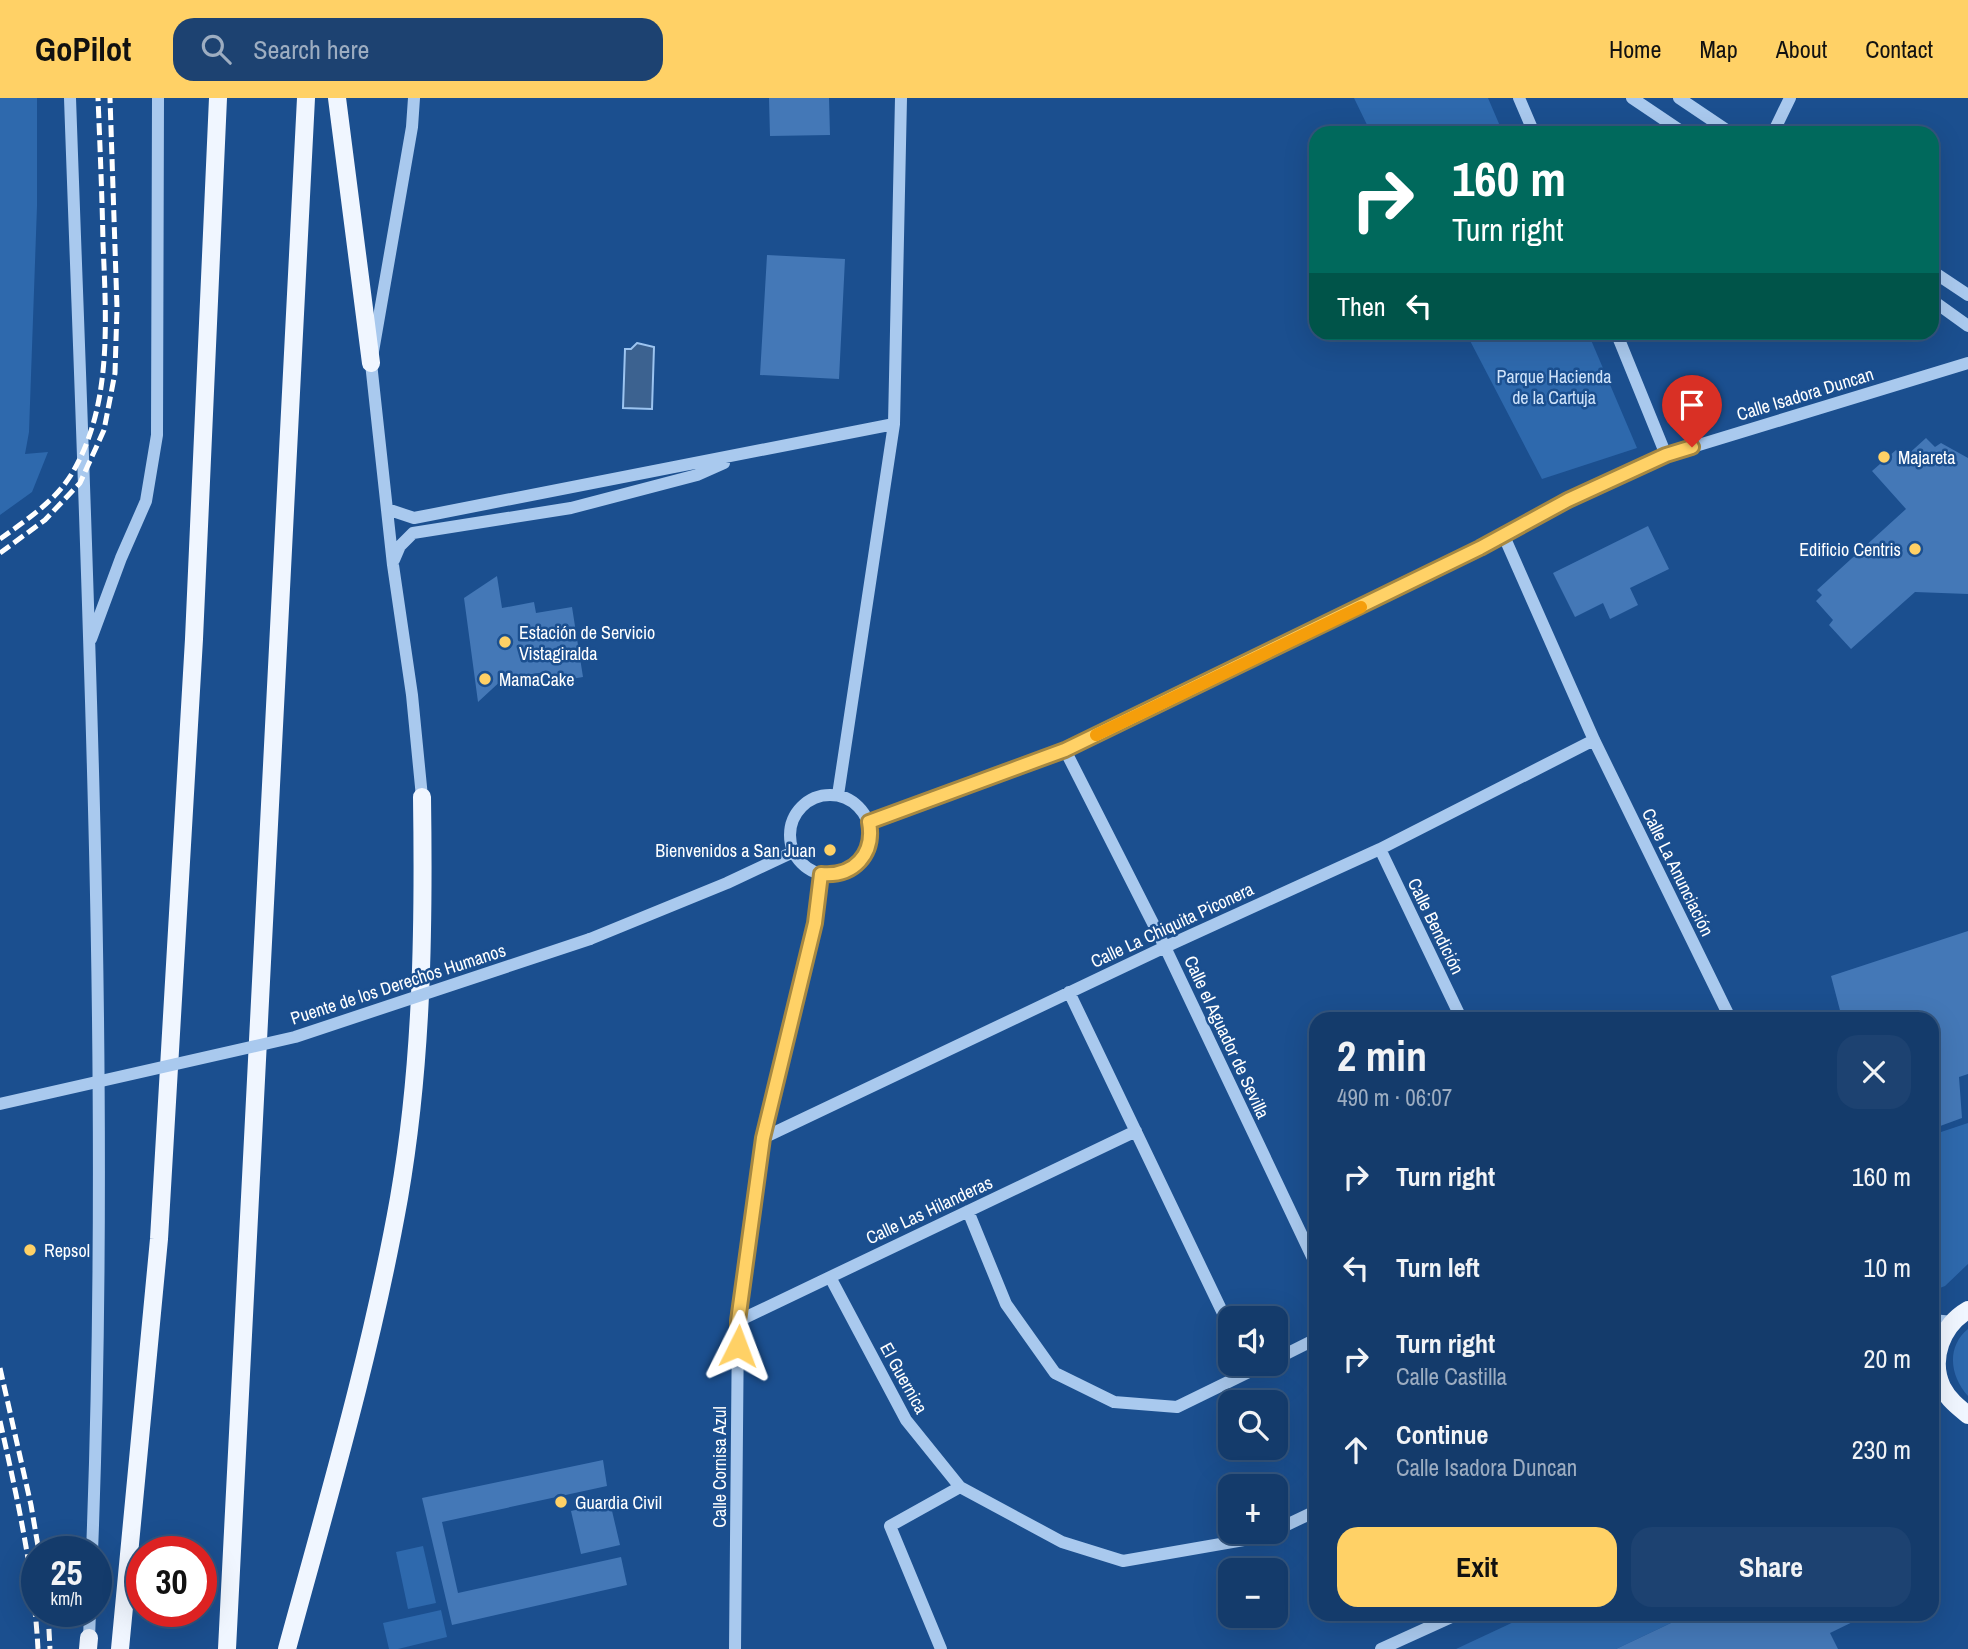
<!DOCTYPE html>
<meta charset="utf-8">
<style>
:root{--surface:#143b6b;--page:#1d4271;--text:#f1f3f6;--muted:#9dadc1;--line:#33557e;--accent:#ffd166}
body{margin:0;font-family:"Archivo Narrow",sans-serif;background:var(--page);color:var(--text);height:100vh;display:flex;flex-direction:column;font-size:26px;white-space:nowrap}
*{box-sizing:border-box;margin:0}
p{font-size:23px;color:var(--muted)}
.icon{flex:none;width:38px;height:38px;fill:none;stroke:currentColor;stroke-width:2;stroke-linecap:round;stroke-linejoin:round}
.map{position:relative;flex:1;overflow:hidden}
.drawer{position:absolute;left:1309px;top:914px;width:630px;height:609px;display:flex;flex-direction:column;background:var(--surface);border-radius:21px;box-shadow:0 7px 28px #0002,0 0 0 2px var(--line)}
.drawer>*{flex:none}
.guide{position:absolute;left:1309px;top:28px;width:630px;height:214px;border-radius:21px;box-shadow:0 7px 28px #0002,0 0 0 2px var(--line);background:#00695c;color:#fff;overflow:hidden}
.controls{position:absolute;left:1218px;top:1208px;display:grid;gap:14px}
.controls a{display:grid;place-items:center;width:70px;height:70px;border-radius:14px;background:var(--surface);box-shadow:0 7px 28px #0002,0 0 0 2px var(--line);font-size:35px}
.speed{position:absolute;left:21px;top:1438px;display:flex;gap:14px;font-size:35px;font-weight:700;text-align:center}
.speed>*{display:grid;place-content:center;width:91px;height:91px;border-radius:50%;background:var(--surface);box-shadow:0 7px 28px #0002,0 0 0 2px var(--line);line-height:1}
.speed small{font-size:18px;font-weight:400}
.speed .limit{border:10px solid #d22;background:#fff;color:#111}
.pin{position:absolute;display:grid;place-items:center;width:60px;height:60px;color:#fff;margin:-72px -30px;border-radius:50% 50% 50% 0;rotate:-45deg;box-shadow:0 0 7px #0007}
.pin .icon{rotate:45deg}
.me{position:absolute;width:77px;margin:-38px;rotate:3deg;stroke-linejoin:round;filter:drop-shadow(0 0 5px #0008)}
.turn{display:flex;align-items:center;gap:24px;height:147px;padding:0 28px;font-size:32px}
.turn .icon{width:91px;height:91px;stroke-width:2.5}
.turn b{display:block;font-size:49px;line-height:60px}
.then{display:flex;align-items:center;height:66px;padding:0 28px;background:#0003;gap:14px;font-size:26px}
.round{display:grid;place-items:center;flex:none;width:74px;height:74px;border-radius:21px;background:var(--page)}
.overview{display:flex;align-items:center;justify-content:space-between;height:119px;padding:0 28px}
h1{font-size:42px;font-weight:800;line-height:52px}
.button{display:flex;gap:14px;margin-top:auto;padding:14px 28px}
.button a{flex:1;height:80px;border-radius:21px;background:var(--accent);color:#111;font-size:28px;font-weight:800;line-height:80px;text-align:center}
.button a+a{background:var(--page);color:var(--text)}
ul{padding:0;list-style:none}
li{display:flex;align-items:center;gap:21px;height:91px;padding:0 28px}
li div{flex:1}
li b{display:block;font-size:26px}
li em{font-style:normal}
header{display:flex;align-items:center;gap:42px;box-sizing:border-box;height:98px;padding:0 35px;background:var(--accent);color:#111}
header strong{font-size:33px}
nav{display:flex;gap:38px;margin-inline-start:auto;font-size:24px}
.search{width:490px;height:63px;background:var(--page);display:flex;align-items:center;gap:18px;box-sizing:border-box;padding:0 24px;border-radius:21px;color:var(--muted);font-size:26px}
.map>svg:first-child{display:block}
</style>
<header>
<strong>GoPilot</strong>
<div class="search"><svg class="icon" aria-label="search" viewBox="0 0 24 24"><circle cx="10" cy="10" r="6"/><path d="M15 15l6 6"/></svg>Search here</div>
<nav><a>Home</a><a>Map</a><a>About</a><a>Contact</a></nav>
</header>
<div class="map">
<svg width="1968" height="1551" viewBox="0 0 1968 1551">
<rect width="100%" height="100%" fill="#1b4f8f"/>
<path fill="#2e69ad" d="M 0,0 L 37,0 L 37,108 L 29,334 L 25,356 L 48,354 L 32,394 L 0,417 Z
M 1354,0 L 1488,0 L 1503,35 L 1371,35 Z
M 1466,235 L 1588,235 L 1637,350 L 1542,381 Z
M 1968,1025 L 1968,1166 L 1945,1188 L 1932,1193 L 1932,1037 Z
M 1968,1231 L 1968,1298 C 1950,1278 1946,1249 1968,1231 Z
M 423,1448 L 436,1505 L 408,1511 L 396,1454 Z
M 441,1512 L 447,1539 L 398,1551 L 389,1551 L 383,1525 Z
M 1531,1516 L 1690,1516 L 1616,1551 L 1456,1551 Z"/>
<path fill="#3c6290" stroke="#9cc4f0" stroke-width="2" d="M 637,245 L 654,249 L 652,311 L 623,310 L 625,251 L 631,251 Z"/>
<path fill="#4478b7" d="M 769,0 L 829,0 L 830,37 L 770,38 Z
M 767,157 L 845,161 L 839,281 L 760,277 Z
M 1926,340 L 1935,349 L 1941,345 L 1968,360 L 1968,496 L 1915,494 L 1851,551 L 1829,527 L 1833,522 L 1816,503 L 1822,497 L 1817,492 L 1906,411 L 1872,373 L 1896,352 L 1904,360 Z
M 1648,428 L 1669,471 L 1630,490 L 1638,507 L 1610,521 L 1603,505 L 1575,519 L 1553,475 Z
M 497,478 L 502,510 L 534,504 L 536,515 L 572,509 L 583,579 L 547,585 L 546,574 L 504,580 L 478,604 L 464,500 Z
M 1968,833 L 1968,976 L 1959,979 L 1962,1020 L 1932,1031 L 1932,920 L 1842,920 L 1831,878 Z
M 603,1362 L 607,1388 L 442,1424 L 458,1495 L 621,1459 L 627,1487 L 452,1527 L 422,1400 Z
M 609,1400 L 620,1447 L 581,1456 L 571,1413 L 580,1411 L 579,1407 Z
M 1690,1516 L 1869,1516 L 1830,1535 L 1838,1551 L 1616,1551 Z"/>
<g fill="none" stroke-linecap="round" stroke-linejoin="round">
<path stroke="#a9c9ee" stroke-width="12" d="M 70,0 C 87,485 111,969 92,1454
M 414,0 L 412,29 L 371,265 L 393,467 L 412,597 L 422,699
M 1519,0 L 1534,35
M 1632,0 L 1684,35
M 1679,0 L 1731,35
M 1773,35 L 1790,0
M 1932,173 L 1968,197
M 1932,202 L 1968,228
M 1616,234 L 1666,357
M 387,411 L 414,420 L 894,326
M 1503,436 L 1594,642 L 1730,920
M 394,462 L 400,448 L 413,435 L 571,410 L 697,377 L 724,365
M 91,541 L 121,460 L 146,403 L 157,337 L 158,0
M 1065,652 L 1165,849 L 1316,1167
M790 737a40 40 0 1 1 80 0a40 40 0 1 1-80 0Z
M 838,697 L 894,326 L 901,0
M 869,724 L 1065,652 L 1480,450 L 1568,402 L 1666,357 L 1968,265
M 1380,751 L 1461,920
M 590,841 L 727,785 L 793,754
M 1069,894 L 1230,1230
M 763,1040 L 1165,849 L 1380,751 L 1594,642
M 968,1113 L 1006,1206 L 1055,1275 L 1114,1304 L 1177,1309 L 1267,1265
M 830,1179 L 906,1322 L 960,1389 L 1062,1444 L 1123,1463 L 1261,1439 L 1273,1433
M 1932,1222 L 1953,1224
M 738,1223 L 1136,1033
M 1276,1261 L 1316,1241
M 1276,1432 L 1316,1413
M 89,1540 L 90,1514
M 735,1551 L 738,1223 L 763,1040 L 815,826 L 821,777
M 941,1551 L 890,1428 L 960,1389
M 1381,1551 L 1458,1516"/>
<path stroke="#f0f6ff" stroke-width="18" d="M 337,0 L 371,265
M 1968,1212 C 1942,1227 1929,1261 1942,1289 C 1948,1301 1958,1309 1968,1317
M 88,1551 L 89,1540
M 120,1551 L 159,1141 L 194,541 L 218,0
M 227,1551 L 306,0
M 287,1551 C 328,1401 372,1252 399,1100 C 422,967 424,833 422,699"/>
<path stroke="#fff" stroke-width="5" stroke-dasharray="12 5" stroke-linecap="butt" d="M 0,441 C 25,423 54,404 71,377 C 113,308 106,221 103,144 C 102,96 100,48 98,0
M 0,455 L 45,422 L 80,385 L 104,332 L 115,275 L 117,210 L 110,0
M 0,1270 L 31,1407 L 39,1454
M 0,1323 C 17,1399 34,1474 38,1551
M 48,1514 L 50,1551"/>
<path stroke="#a9c9ee" stroke-width="12" d="M 0,1006 L 295,939 L 590,841"/>
</g>
<g fill="none" stroke-linecap="round" stroke-linejoin="round">
<defs>
<path id="route" d="M 738,1248 L 738,1223 L 763,1040 L 815,825 L 821,776 C 854,779 875,756 869,724 L 1065,652 L 1480,450 L 1568,402 L 1666,357 L 1692,349"/>
</defs>
<use href="#route" stroke="#a68842" stroke-width="18"/>
<use href="#route" stroke="#ffd166" stroke-width="12"/>
<path stroke="#f59e0b" stroke-width="12" d="M 1096,637 L 1361,509"/>
</g>
<g fill="#ffd166" stroke="#1b4f8f" stroke-width="2.5">
<circle cx="1884" cy="359" r="7"/>
<circle cx="1915" cy="451" r="7"/>
<circle cx="505" cy="544" r="7"/>
<circle cx="485" cy="581" r="7"/>
<circle cx="830" cy="752" r="7"/>
<circle cx="30" cy="1152" r="7"/>
<circle cx="561" cy="1404" r="7"/>
</g>
<g text-anchor="middle" dominant-baseline="central" stroke-width="5" stroke-linejoin="round" paint-order="stroke">
<g font-size="18" fill="#cfe3fa" stroke="#1b4f8f">
<text x="1554" y="278">Parque Hacienda<tspan x="1554" dy="21">de la Cartuja</tspan></text>
</g>
<g font-size="18" fill="#fff" stroke="#1b4f8f">
<text transform="translate(1805 296) rotate(-17)">Calle Isadora Duncan</text>
<text transform="translate(1678 774) rotate(64)">Calle La Anunciación</text>
<text transform="translate(1172 827) rotate(-25)">Calle La Chiquita Piconera</text>
<text transform="translate(1436 828) rotate(64)">Calle Bendición</text>
<text transform="translate(398 886) rotate(-18)">Puente de los Derechos Humanos</text>
<text transform="translate(1227 939) rotate(65)">Calle el Aguador de Sevilla</text>
<text transform="translate(929 1112) rotate(-25)">Calle Las Hilanderas</text>
<text transform="translate(904 1280) rotate(61)">El Guernica</text>
<text transform="translate(719 1369) rotate(-90)">Calle Cornisa Azul</text>
</g>
<g font-size="18" fill="#fff" stroke="#1b4f8f" text-anchor="start">
<text x="1898" y="359">Majareta</text>
<text x="1901" y="451" text-anchor="end">Edificio Centris</text>
<text x="519" y="534">Estación de Servicio<tspan x="519" dy="21">Vistagiralda</tspan></text>
<text x="499" y="581">MamaCake</text>
<text x="816" y="752" text-anchor="end">Bienvenidos a San Juan</text>
<text x="44" y="1152">Repsol</text>
<text x="575" y="1404">Guardia Civil</text>
</g>
</g>
</svg>
<div class="controls">
<a><svg class="icon" aria-label="sound" viewBox="0 0 24 24"><path d="M4 9h4l5-4v14l-5-4H4zM17 9q2 3 0 6"/></svg></a>
<a><svg class="icon" aria-label="search" viewBox="0 0 24 24"><circle cx="10" cy="10" r="6"/><path d="M15 15l6 6"/></svg></a>
<a>+</a>
<a>−</a>
</div>
<div class="speed"><div>25<small>km/h</small></div><div class="limit">30</div></div>
<div class="pin" style="left:1692px;top:349px;background:#d93025"><svg class="icon" aria-label="arrive" viewBox="0 0 24 24"><path d="M6 21V4h12l-3 4 3 4H6"/></svg></div>
<svg class="me" style="left:738px;top:1248px" viewBox="-20 -20 40 40"><path d="M0-17L14 15 0 8-14 15z" fill="#ffd166" stroke="#fff" stroke-width="4"/></svg>
<div class="guide">
<div class="turn"><svg class="icon" aria-label="right" viewBox="0 0 24 24"><path d="M7 20v-9h11M14 6l5 5-5 5"/></svg><div><b>160 m</b>Turn right</div></div>
<div class="then">Then<svg class="icon" aria-label="left" viewBox="0 0 24 24"><path d="M17 20v-9H6M10 6l-5 5 5 5"/></svg></div>
</div>
<section class="drawer">
<div class="overview"><div><h1>2 min</h1><p>490 m · 06:07</p></div><a class="round"><svg class="icon" aria-label="close" viewBox="0 0 24 24"><path d="M6 6l12 12M18 6L6 18"/></svg></a></div>
<ul>
<li><svg class="icon" aria-label="right" viewBox="0 0 24 24"><path d="M7 20v-9h11M14 6l5 5-5 5"/></svg><div><b>Turn right</b></div><em>160 m</em></li>
<li><svg class="icon" aria-label="left" viewBox="0 0 24 24"><path d="M17 20v-9H6M10 6l-5 5 5 5"/></svg><div><b>Turn left</b></div><em>10 m</em></li>
<li><svg class="icon" aria-label="right" viewBox="0 0 24 24"><path d="M7 20v-9h11M14 6l5 5-5 5"/></svg><div><b>Turn right</b><p>Calle Castilla</p></div><em>20 m</em></li>
<li><svg class="icon" aria-label="ahead" viewBox="0 0 24 24"><path d="M12 20V5M6 11l6-6 6 6"/></svg><div><b>Continue</b><p>Calle Isadora Duncan</p></div><em>230 m</em></li>
</ul>
<div class="button"><a>Exit</a><a>Share</a></div>
</section>
</div>
